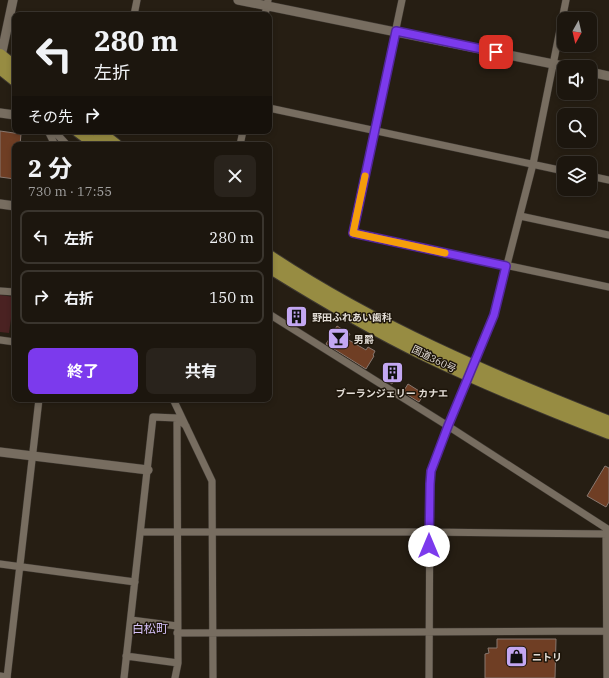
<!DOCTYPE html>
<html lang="ja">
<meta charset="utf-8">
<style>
:root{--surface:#1c160e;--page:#29231c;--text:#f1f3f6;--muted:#a09f9e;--line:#3a352e;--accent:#7c3aed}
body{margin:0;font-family:"IBM Plex Serif","Noto Sans JP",serif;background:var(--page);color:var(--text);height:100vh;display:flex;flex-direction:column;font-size:15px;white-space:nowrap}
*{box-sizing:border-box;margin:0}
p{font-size:13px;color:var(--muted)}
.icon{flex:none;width:22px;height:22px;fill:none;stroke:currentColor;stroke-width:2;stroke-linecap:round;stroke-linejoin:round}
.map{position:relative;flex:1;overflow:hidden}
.drawer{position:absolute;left:12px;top:142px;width:260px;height:260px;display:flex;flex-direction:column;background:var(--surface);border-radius:8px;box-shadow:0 2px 6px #0003,0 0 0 1px var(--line)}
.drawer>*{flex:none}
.hud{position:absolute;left:12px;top:12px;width:260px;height:122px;border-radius:8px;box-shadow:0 2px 6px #0003,0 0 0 1px var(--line);background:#1c160e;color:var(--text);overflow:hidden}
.needle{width:26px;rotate:188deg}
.controls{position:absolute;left:557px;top:12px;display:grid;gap:8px}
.controls a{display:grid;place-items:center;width:40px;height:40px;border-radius:8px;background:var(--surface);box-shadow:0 2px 6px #0003,0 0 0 1px var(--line);font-size:20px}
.pin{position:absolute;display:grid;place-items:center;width:34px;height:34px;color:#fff;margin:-17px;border-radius:8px;box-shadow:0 2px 6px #0006}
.me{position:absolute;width:44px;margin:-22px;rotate:0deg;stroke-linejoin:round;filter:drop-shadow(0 0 3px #0008)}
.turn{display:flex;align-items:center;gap:14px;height:84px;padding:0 16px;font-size:18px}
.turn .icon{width:52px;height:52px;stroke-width:2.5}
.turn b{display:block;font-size:28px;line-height:34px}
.then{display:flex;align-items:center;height:38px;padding:0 16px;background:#0003;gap:8px;font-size:15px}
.round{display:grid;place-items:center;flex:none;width:42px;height:42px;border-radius:8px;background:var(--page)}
.summary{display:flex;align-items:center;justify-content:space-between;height:68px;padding:0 16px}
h1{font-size:24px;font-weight:700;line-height:30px}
.action{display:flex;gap:8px;margin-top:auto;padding:8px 16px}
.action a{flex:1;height:46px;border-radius:8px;background:var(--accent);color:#fff;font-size:16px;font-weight:700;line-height:46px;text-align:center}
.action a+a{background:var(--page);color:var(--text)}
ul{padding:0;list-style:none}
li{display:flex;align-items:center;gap:12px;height:54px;margin:0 8px 6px;padding:0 8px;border:2px solid var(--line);border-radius:8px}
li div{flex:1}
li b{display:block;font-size:15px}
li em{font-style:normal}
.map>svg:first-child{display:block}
</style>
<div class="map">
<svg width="609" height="678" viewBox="0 0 609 678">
<rect width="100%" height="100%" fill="#261e13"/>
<path fill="#4a2222" d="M 0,295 L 14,297 L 9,333 L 0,332 Z"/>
<path fill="#6f3e24" stroke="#87776f" d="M 0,131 L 21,134 L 20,145 L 15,145 L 15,179 L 0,177 Z
M 293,307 L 305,315 L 298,326 L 286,319 Z
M 337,326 L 350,334 L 347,339 L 366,350 L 368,347 L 375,351 L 373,355 L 374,356 L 366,369 L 326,344 Z
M 393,363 L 401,369 L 392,384 L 383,378 Z
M 408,384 L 424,394 L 419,402 L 403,392 Z
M 605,466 L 609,468 L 609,502 L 606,507 L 587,496 Z
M 497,639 L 556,639 L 555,678 L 485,678 L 485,654 L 489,653 L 488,648 L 497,648 Z"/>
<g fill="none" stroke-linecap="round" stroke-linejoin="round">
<defs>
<path id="minor" d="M 402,0 L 353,233 L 609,287
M 134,15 L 137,0
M 265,15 L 268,0
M 269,108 L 564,171
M 48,131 L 55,145
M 54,131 L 67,145
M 240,145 L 243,131
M 590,176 L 609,180
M 520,216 L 609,235
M 0,291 L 15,292
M 269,314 L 448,426 L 609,530
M 0,340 L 15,342
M 173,399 L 212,481 L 213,678
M 141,532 L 429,532 L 609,534
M 606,534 L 607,678
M 0,564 L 135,582
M 131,620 L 177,626
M 177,633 L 607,631
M 126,656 L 178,663
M 7,678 L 39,399
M 124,678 L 153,417 L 177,418 L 186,426
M 175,678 L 178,663 L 177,418
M 429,678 L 430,484 L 431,471 L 448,426 L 494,315 L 533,164 L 566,0"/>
<path id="tertiary" d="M 238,0 L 568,67
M 0,61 L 13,0
M 590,72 L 609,76
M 0,113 L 15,115
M 0,204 L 15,206
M 0,452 L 148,470
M 0,677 L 6,678"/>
<path id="trunk" d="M 0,55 L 15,67
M 0,68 L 15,80
M 78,131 L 97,145
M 98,131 L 116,145
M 269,256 C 374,326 492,376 609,422
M 269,267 C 319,298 371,329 425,355 C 485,384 547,409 609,433"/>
</defs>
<use href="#minor" stroke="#3d3730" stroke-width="8"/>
<use href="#tertiary" stroke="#3d3730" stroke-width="10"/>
<use href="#trunk" stroke="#3d3730" stroke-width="14"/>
<use href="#minor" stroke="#776d60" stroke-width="7"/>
<use href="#tertiary" stroke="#776d60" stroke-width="9"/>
<use href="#trunk" stroke="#978c42" stroke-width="12"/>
</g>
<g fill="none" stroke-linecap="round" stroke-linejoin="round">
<defs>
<path id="route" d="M 429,546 L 430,484 L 431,471 L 448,426 L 494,315 L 506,266 L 353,233 L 396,31 L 496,52"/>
</defs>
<use href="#route" stroke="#51269a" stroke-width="10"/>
<use href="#route" stroke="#7c3aed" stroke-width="7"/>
<path stroke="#f59e0b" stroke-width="7" d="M 365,176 L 353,233 L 445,253"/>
</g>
<defs>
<symbol id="building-square" viewBox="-11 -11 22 22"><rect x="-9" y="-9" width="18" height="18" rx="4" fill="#c3a7f2" stroke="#1d150a"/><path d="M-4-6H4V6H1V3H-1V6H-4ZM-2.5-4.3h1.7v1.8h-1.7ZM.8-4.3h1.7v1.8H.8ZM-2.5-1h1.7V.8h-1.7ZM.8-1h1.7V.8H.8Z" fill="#111"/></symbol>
<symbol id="bar-square" viewBox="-11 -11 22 22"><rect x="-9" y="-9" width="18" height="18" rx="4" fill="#c3a7f2" stroke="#1d150a"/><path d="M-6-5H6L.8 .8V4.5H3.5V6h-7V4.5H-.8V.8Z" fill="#111"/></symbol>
<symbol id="shop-square" viewBox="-11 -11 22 22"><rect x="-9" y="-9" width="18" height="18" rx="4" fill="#c3a7f2" stroke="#1d150a"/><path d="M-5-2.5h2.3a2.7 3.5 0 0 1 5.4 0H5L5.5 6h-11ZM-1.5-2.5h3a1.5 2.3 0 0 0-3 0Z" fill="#111"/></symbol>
</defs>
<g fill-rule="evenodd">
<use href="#building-square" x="284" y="304" width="25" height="25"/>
<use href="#bar-square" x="326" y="326" width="25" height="25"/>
<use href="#building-square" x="380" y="360" width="25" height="25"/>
<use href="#shop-square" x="504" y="644" width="25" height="25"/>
</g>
<g text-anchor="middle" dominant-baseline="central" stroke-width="3" stroke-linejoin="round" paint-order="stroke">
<g font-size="10" font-weight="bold" fill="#e2dcd5" stroke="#1d150a" text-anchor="start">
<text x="312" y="317">野田ふれあい歯科</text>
<text x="354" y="339">男爵</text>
<text x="392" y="393" text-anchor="middle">ブーランジェリー カナエ</text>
<text x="532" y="657">ニトリ</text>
</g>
<g font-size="10" fill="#e2dcd5" stroke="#1d150a">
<text transform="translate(434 359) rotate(26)">国道360号</text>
</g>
<g font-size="12" fill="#d7c3fb" stroke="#1d150a">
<text x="150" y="628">白松町</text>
</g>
</g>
</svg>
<div class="controls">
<a><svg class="needle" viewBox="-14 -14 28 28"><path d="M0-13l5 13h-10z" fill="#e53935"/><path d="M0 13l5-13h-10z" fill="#a09f9e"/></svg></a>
<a><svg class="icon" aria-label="sound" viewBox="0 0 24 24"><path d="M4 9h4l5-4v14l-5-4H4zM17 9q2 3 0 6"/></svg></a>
<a><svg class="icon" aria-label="search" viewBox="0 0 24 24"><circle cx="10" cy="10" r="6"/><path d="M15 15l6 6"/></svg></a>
<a><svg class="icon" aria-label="layers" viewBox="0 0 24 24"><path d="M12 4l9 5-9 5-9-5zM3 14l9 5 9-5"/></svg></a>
</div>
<div class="pin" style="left:496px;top:52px;background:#d93025"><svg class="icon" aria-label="arrive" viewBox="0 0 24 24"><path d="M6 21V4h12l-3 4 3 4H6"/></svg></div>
<svg class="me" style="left:429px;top:546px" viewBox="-20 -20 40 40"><circle r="19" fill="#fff"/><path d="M0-13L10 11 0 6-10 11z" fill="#7c3aed"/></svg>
<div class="hud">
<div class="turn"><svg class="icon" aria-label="left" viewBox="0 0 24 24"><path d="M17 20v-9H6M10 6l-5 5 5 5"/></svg><div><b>280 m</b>左折</div></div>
<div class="then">その先<svg class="icon" aria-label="right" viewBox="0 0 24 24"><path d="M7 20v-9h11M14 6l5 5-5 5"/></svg></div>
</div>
<section class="drawer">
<div class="summary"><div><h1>2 分</h1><p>730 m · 17:55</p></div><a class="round"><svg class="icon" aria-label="close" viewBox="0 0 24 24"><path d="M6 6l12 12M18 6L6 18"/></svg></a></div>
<ul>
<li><svg class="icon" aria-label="left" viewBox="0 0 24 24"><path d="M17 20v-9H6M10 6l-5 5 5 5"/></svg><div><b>左折</b></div><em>280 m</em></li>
<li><svg class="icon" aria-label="right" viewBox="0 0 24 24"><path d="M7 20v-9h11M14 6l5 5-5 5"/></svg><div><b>右折</b></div><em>150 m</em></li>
</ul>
<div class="action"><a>終了</a><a>共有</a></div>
</section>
</div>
